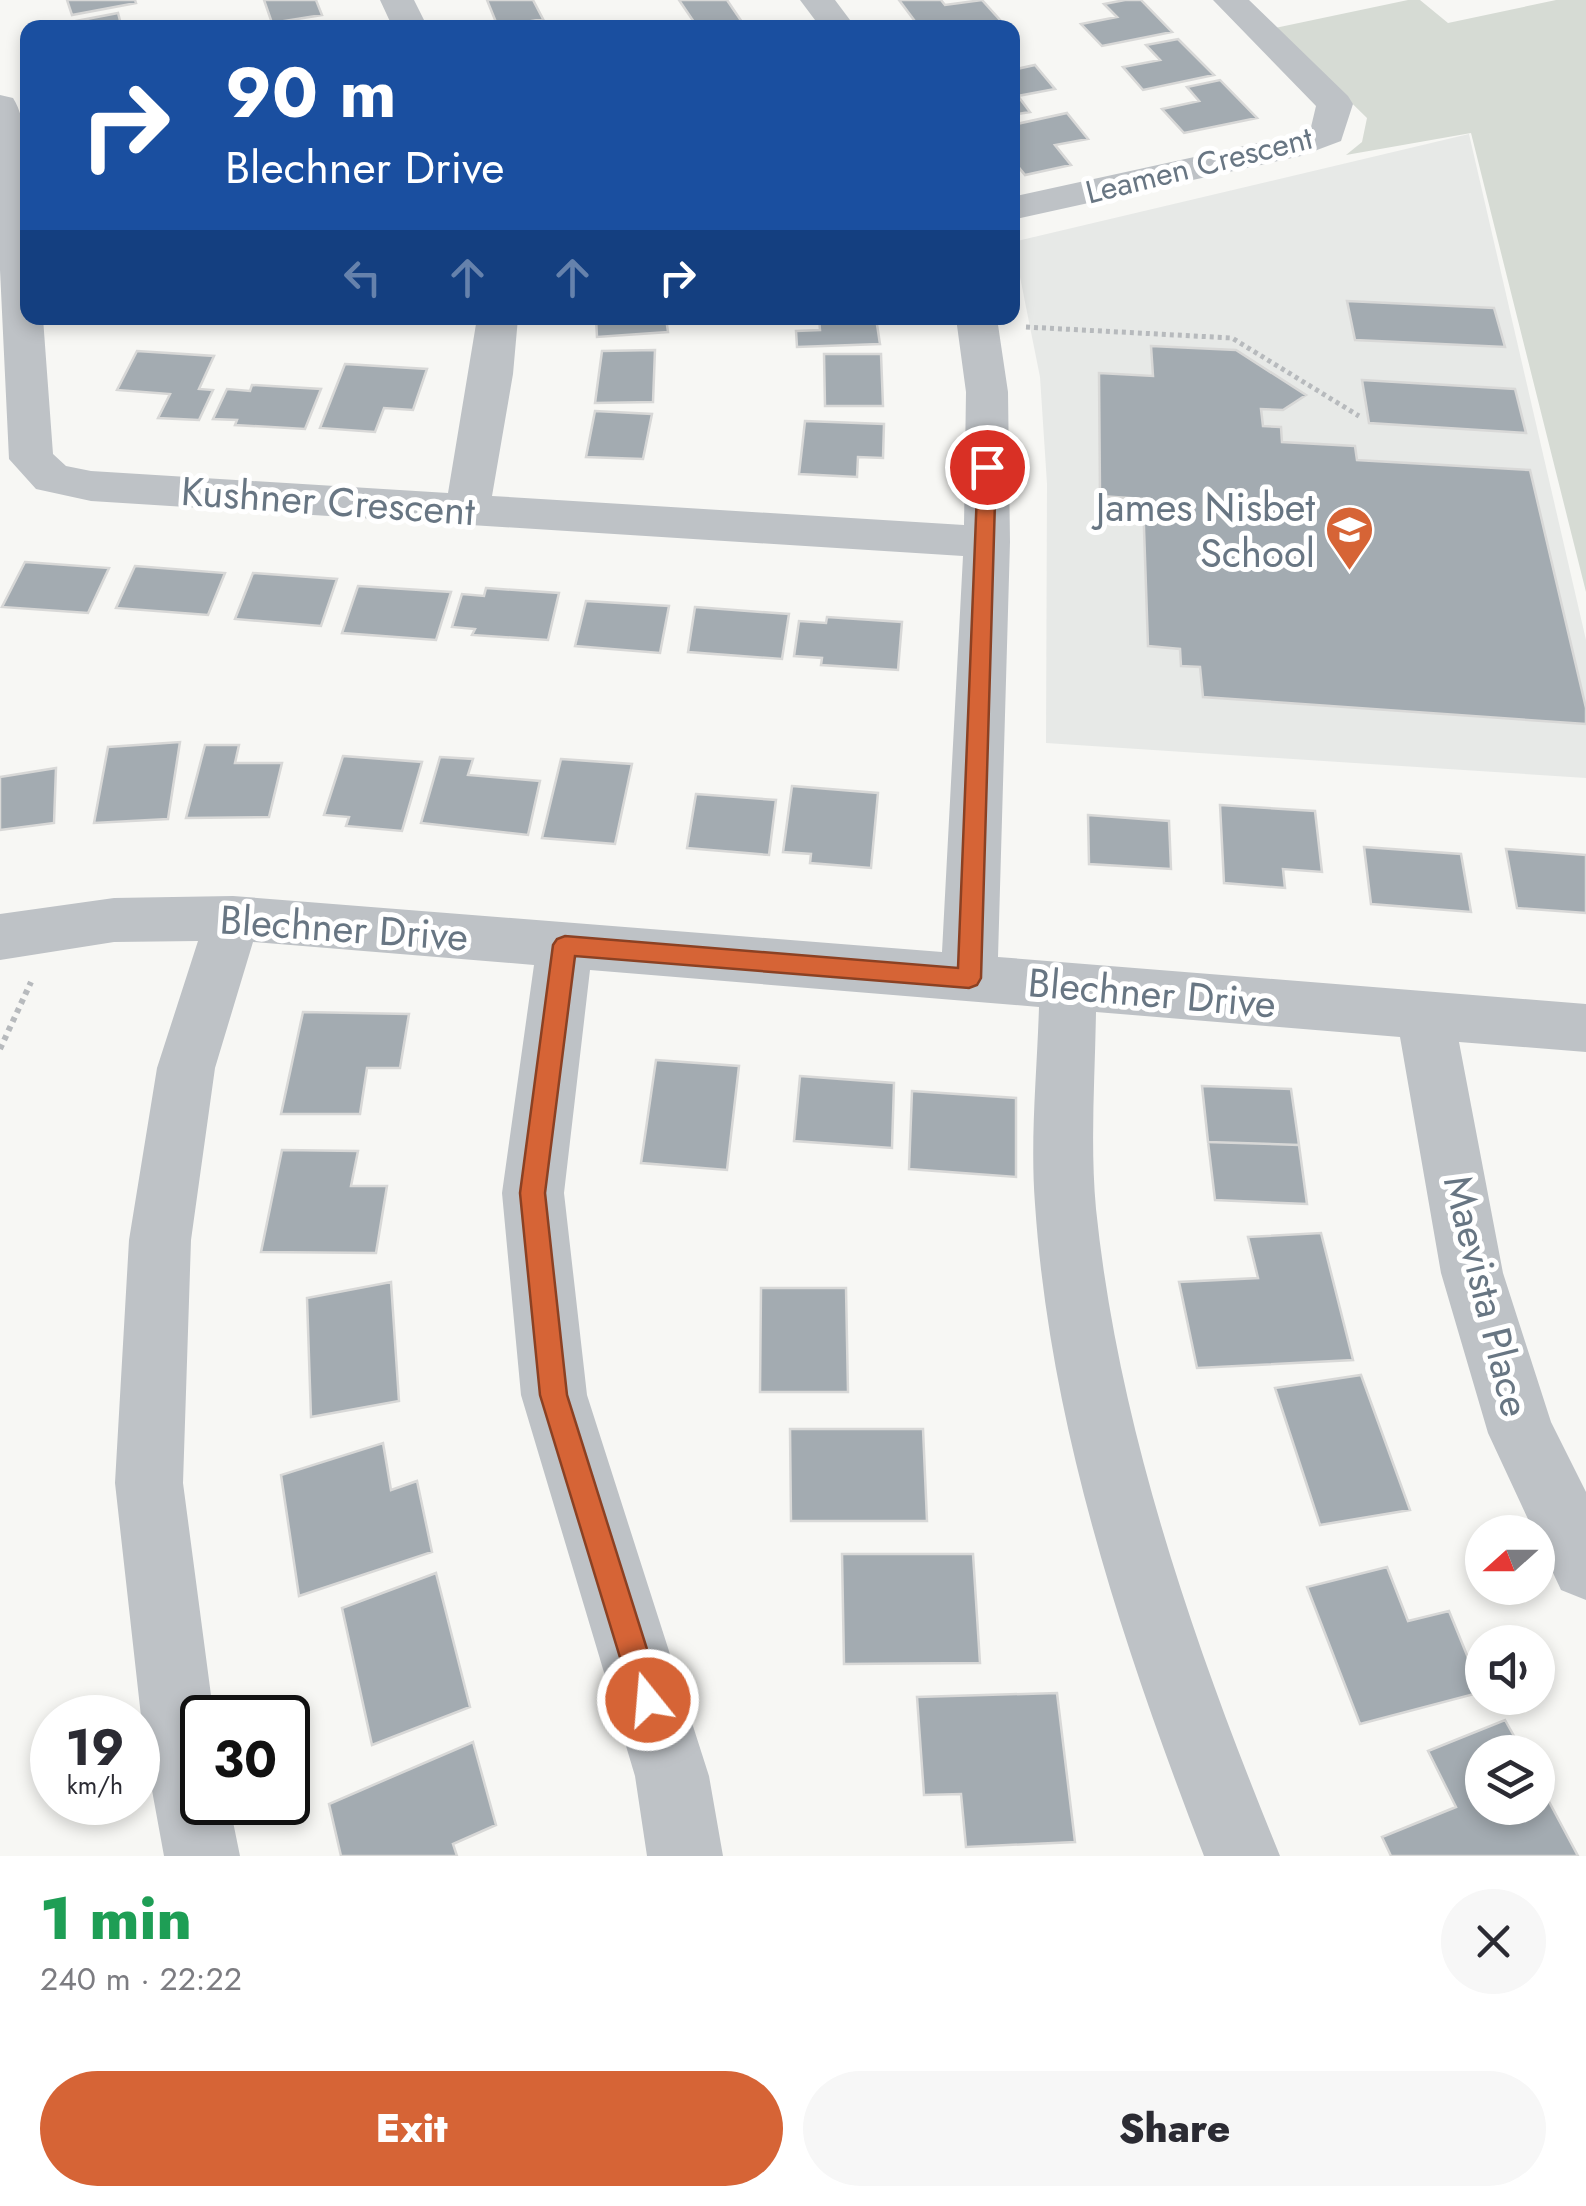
<!DOCTYPE html>
<meta charset="utf-8">
<style>
:root{--surface:#fff;--page:#f7f7f7;--text:#2b2b33;--muted:#7c7c81;--accent:#d66436}
body{margin:0;font-family:Jost,sans-serif;background:var(--page);color:var(--text);height:100vh;display:flex;flex-direction:column;font-size:38px;white-space:nowrap}
*{box-sizing:border-box;margin:0}
p{font-size:32px;color:var(--muted)}
.icon{flex:none;width:55px;height:55px;fill:none;stroke:currentColor;stroke-width:2;stroke-linecap:round;stroke-linejoin:round}
.map{position:relative;height:1856px;overflow:hidden}
.drawer{display:flex;flex-direction:column;background:var(--surface);flex:1}
.drawer>*{flex:none}
.guide{position:absolute;left:20px;top:20px;width:1000px;height:305px;border-radius:20px;box-shadow:0 5px 15px #0003;background:#1a4fa0;color:#fff;overflow:hidden}
.needle{width:65px;rotate:249deg}
.buttons{position:absolute;left:1465px;top:1515px;display:grid;gap:20px}
.buttons a{display:grid;place-items:center;width:90px;height:90px;border-radius:50%;background:var(--surface);box-shadow:0 5px 15px #0003;font-size:50px}
.speed{position:absolute;left:30px;top:1695px;display:flex;gap:20px;font-size:50px;font-weight:700;text-align:center}
.speed>*{display:grid;place-content:center;width:130px;height:130px;border-radius:50%;background:var(--surface);box-shadow:0 5px 15px #0003;line-height:1}
.speed small{font-size:25px;font-weight:400}
.speed .limit{border:5px solid #111;border-radius:15px;background:#fff;color:#111}
.pin{position:absolute;display:grid;place-items:center;width:85px;height:85px;color:#fff;margin:-42px;border:5px solid #fff;border-radius:50%;box-shadow:0 2px 10px #0007}
.me{position:absolute;width:110px;margin:-55px;rotate:343deg;stroke-linejoin:round;filter:drop-shadow(0 0 8px #0008)}
.turn{display:flex;align-items:center;gap:35px;height:210px;padding:0 40px;font-size:45px}
.turn .icon{width:130px;height:130px;stroke-width:2.5}
.turn b{display:block;font-size:70px;line-height:85px}
.lanes{display:flex;align-items:center;height:95px;padding:0 40px;background:#0003;justify-content:center;gap:50px;direction:ltr}
.lanes .off{opacity:.35}
.round{display:grid;place-items:center;flex:none;width:105px;height:105px;border-radius:52px;background:var(--page)}
.head{display:flex;align-items:center;justify-content:space-between;height:170px;padding:0 40px}
h1{font-size:60px;font-weight:800;line-height:75px;color:#1e9e55}
.action{display:flex;gap:20px;margin-top:auto;padding:20px 40px}
.action a{flex:1;height:115px;border-radius:60px;background:var(--accent);color:#fff;font-size:40px;font-weight:800;line-height:115px;text-align:center}
.action a+a{background:var(--page);color:var(--text)}
.map>svg:first-child{display:block}
</style>
<div class="map">
<svg width="1586" height="1856" viewBox="0 0 1586 1856">
<rect width="100%" height="100%" fill="#f7f7f4"/>
<path fill="#e7e9e7" d="M 1469,134 L 1586,640 L 1586,778 L 1046,743 L 1047,484 L 1040,377 L 1013,242 Z"/>
<path fill="#d6dbd4" d="M 1408,0 L 1420,0 L 1448,23 L 1556,0 L 1586,0 L 1586,592 L 1471,133 L 1346,155 L 1362,142 L 1367,118 L 1275,28 Z"/>
<path fill="#a3abb1" stroke="#d8d8d7" stroke-width="2.5" d="M 67,0 L 135,0 L 136,3 L 72,15 Z
M 264,0 L 316,0 L 322,15 L 272,23 Z
M 487,0 L 533,0 L 543,19 L 498,27 Z
M 679,0 L 727,0 L 742,22 L 698,28 Z
M 899,0 L 941,0 L 945,5 L 982,0 L 1000,20 L 963,28 L 920,28 Z
M 1125,0 L 1141,0 L 1172,32 L 1102,46 L 1081,24 L 1117,17 L 1104,4 Z
M 118,13 L 122,28 L 73,28 L 71,22 Z
M 1178,39 L 1214,75 L 1143,90 L 1123,67 L 1160,60 L 1146,45 Z
M 1035,65 L 1055,89 L 1018,96 L 1030,112 L 1012,115 L 1012,70 Z
M 1220,80 L 1257,118 L 1184,133 L 1162,109 L 1199,101 L 1187,87 Z
M 1067,113 L 1088,139 L 1055,145 L 1071,165 L 1025,175 L 1012,159 L 1012,125 Z
M 1347,301 L 1494,308 L 1505,347 L 1355,340 Z
M 596,318 L 666,318 L 668,332 L 597,337 Z
M 819,318 L 876,318 L 880,344 L 797,347 L 796,331 L 820,330 Z
M 1151,346 L 1236,350 L 1306,395 L 1283,410 L 1261,409 L 1263,426 L 1281,427 L 1282,442 L 1355,446 L 1357,460 L 1530,470 L 1586,708 L 1586,724 L 1203,697 L 1200,667 L 1181,666 L 1180,649 L 1148,646 L 1143,499 L 1100,496 L 1099,373 L 1153,376 Z
M 655,350 L 653,402 L 595,403 L 602,351 Z
M 137,351 L 214,356 L 199,389 L 213,390 L 199,420 L 158,418 L 170,394 L 117,390 Z
M 824,354 L 881,354 L 883,406 L 825,406 Z
M 345,364 L 427,369 L 413,410 L 384,408 L 375,432 L 320,428 Z
M 1362,380 L 1515,389 L 1526,433 L 1369,423 Z
M 252,385 L 321,389 L 305,429 L 235,425 L 237,420 L 213,419 L 227,389 L 250,391 Z
M 595,411 L 652,414 L 643,459 L 586,457 Z
M 805,421 L 884,424 L 883,458 L 858,457 L 857,477 L 799,474 Z
M 25,562 L 109,568 L 88,613 L 2,607 Z
M 135,566 L 225,573 L 208,615 L 116,608 Z
M 253,573 L 337,579 L 321,626 L 235,619 Z
M 358,586 L 451,592 L 436,640 L 342,633 Z
M 486,588 L 559,593 L 548,640 L 472,635 L 475,629 L 452,627 L 462,594 L 484,596 Z
M 586,601 L 669,606 L 660,653 L 575,646 Z
M 695,607 L 789,614 L 782,659 L 688,652 Z
M 827,617 L 902,622 L 898,670 L 821,665 L 822,658 L 794,656 L 799,621 L 826,623 Z
M 180,742 L 168,819 L 94,823 L 108,747 Z
M 205,745 L 239,745 L 235,763 L 282,763 L 269,817 L 186,818 Z
M 343,756 L 422,762 L 402,831 L 346,826 L 349,817 L 324,815 Z
M 440,757 L 473,759 L 468,775 L 540,781 L 528,835 L 421,823 Z
M 561,759 L 632,764 L 615,844 L 542,838 Z
M 56,768 L 54,823 L 0,830 L 0,777 Z
M 792,786 L 878,793 L 871,868 L 810,863 L 811,854 L 783,852 Z
M 696,794 L 776,800 L 769,855 L 687,848 Z
M 1220,805 L 1315,811 L 1322,872 L 1283,869 L 1285,888 L 1224,883 Z
M 1088,815 L 1169,821 L 1171,869 L 1089,864 Z
M 1364,847 L 1461,854 L 1471,912 L 1371,904 Z
M 1506,849 L 1586,855 L 1586,913 L 1517,908 Z
M 303,1012 L 409,1014 L 400,1068 L 367,1068 L 360,1114 L 281,1114 Z
M 656,1060 L 739,1066 L 727,1170 L 641,1163 Z
M 800,1076 L 894,1083 L 892,1148 L 794,1141 Z
M 1202,1086 L 1291,1089 L 1299,1145 L 1208,1142 Z
M 912,1091 L 1016,1098 L 1016,1177 L 909,1169 Z
M 1208,1142 L 1299,1145 L 1307,1204 L 1215,1200 Z
M 282,1150 L 358,1151 L 351,1186 L 387,1186 L 376,1253 L 261,1252 Z
M 1321,1233 L 1353,1360 L 1197,1368 L 1179,1282 L 1258,1278 L 1248,1237 Z
M 391,1282 L 399,1401 L 311,1417 L 307,1298 Z
M 761,1288 L 846,1288 L 848,1392 L 760,1392 Z
M 1361,1375 L 1410,1510 L 1320,1525 L 1275,1388 Z
M 790,1429 L 923,1429 L 927,1521 L 791,1521 Z
M 383,1443 L 391,1490 L 417,1481 L 432,1552 L 299,1596 L 281,1475 Z
M 842,1554 L 973,1554 L 980,1663 L 844,1664 Z
M 1387,1567 L 1408,1621 L 1449,1611 L 1482,1692 L 1360,1724 L 1307,1587 Z
M 436,1573 L 470,1707 L 372,1745 L 342,1608 Z
M 1057,1693 L 1075,1842 L 966,1847 L 961,1794 L 924,1795 L 917,1697 Z
M 1505,1720 L 1523,1752 L 1482,1752 L 1482,1808 L 1538,1808 L 1538,1781 L 1578,1856 L 1391,1856 L 1382,1837 L 1456,1807 L 1428,1751 Z
M 473,1742 L 496,1825 L 453,1844 L 457,1856 L 341,1856 L 329,1804 Z"/>
<g fill="none" stroke-linecap="round" stroke-linejoin="round">
<path stroke="#b7babd" stroke-width="5" stroke-dasharray="4 4" stroke-linecap="butt" d="M 1026,327 L 1232,338 L 1359,416"/>
<path stroke="#b7babd" stroke-width="6" stroke-dasharray="5 5" stroke-linecap="butt" d="M 0,1049 L 31,982"/>
<path fill="#bec2c6" fill-rule="evenodd" d="M 380,0 L 414,0 L 428,28 L 393,28 Z
M 800,0 L 835,0 L 856,28 L 821,28 Z
M 1213,0 L 1249,0 L 1348,96 L 1353,104 L 1341,141 L 1301,156 L 1012,220 L 1012,197 L 1290,136 L 1311,127 L 1316,106 Z
M 0,95 L 13,98 C 38,135 28,269 28,318 L 43,318 L 53,454 L 66,466 L 91,471 L 448,493 L 477,318 L 518,318 L 513,374 L 492,496 L 964,525 L 966,392 L 956,318 L 997,318 L 1008,392 L 1010,542 L 998,957 L 1586,1004 L 1586,1052 L 1459,1042 L 1503,1273 L 1551,1422 L 1586,1492 L 1586,1600 L 1561,1590 L 1488,1433 L 1441,1273 L 1400,1037 L 1096,1012 C 1095,1077 1090,1144 1096,1209 C 1119,1432 1196,1650 1280,1856 L 1204,1856 C 1124,1649 1050,1428 1035,1204 C 1030,1139 1037,1073 1039,1007 L 590,970 L 564,1193 L 587,1395 L 709,1776 L 723,1856 L 647,1856 L 635,1776 L 521,1395 L 502,1193 L 534,965 L 253,942 L 215,1068 L 191,1240 L 183,1483 L 214,1718 L 202,1718 L 202,1802 L 229,1802 L 240,1856 L 164,1856 L 145,1752 L 115,1483 L 129,1240 L 157,1068 L 198,941 L 114,942 L 0,960 L 0,914 L 114,898 L 233,896 L 942,952 L 963,556 L 91,501 L 36,489 L 9,459 L 0,270 Z"/>
</g>
<path fill="#d66436" stroke="#8b4123" stroke-width="2.5" d="M 987,461 L 996,467 L 981,978 L 977,985 L 969,988 L 575,956 L 545,1193 L 567,1395 L 663,1700 L 659,1710 L 648,1714 L 638,1710 L 633,1700 L 540,1395 L 520,1193 L 553,945 L 557,939 L 565,936 L 958,968 L 978,467 Z"/>
<defs>
<symbol id="school-pin" viewBox="-11 -11 22 30"><path d="M0 17L-7.5 6A9.5 9.5 0 1 1 7.5 6Z" fill="#d66436" stroke="#fff"/><path d="M0-5L7-2L0 1L-7-2ZM-4 1L0 2.5L4 1V4Q0 6-4 4Z" fill="#fff"/></symbol>
</defs>
<g fill-rule="evenodd">
<use href="#school-pin" x="1322" y="502" width="55" height="75"/>
</g>
<g text-anchor="middle" dominant-baseline="central" stroke-width="10" stroke-linejoin="round" paint-order="stroke">
<g font-size="32" fill="#687683" stroke="#fff">
<text transform="translate(1199 165) rotate(-14)">Leamen Crescent</text>
</g>
<g font-size="40" fill="#687683" stroke="#fff">
<text transform="translate(328 501) rotate(4)">Kushner Crescent</text>
<text transform="translate(344 928) rotate(4)">Blechner Drive</text>
<text transform="translate(1152 993) rotate(5)">Blechner Drive</text>
<text transform="translate(1487 1296) rotate(76)">Maevista Place</text>
</g>
<g font-size="40" fill="#687683" stroke="#fff" text-anchor="end">
<text x="1315" y="507">James Nisbet<tspan x="1315" dy="46">School</tspan></text>
</g>
</g>
</svg>
<div class="buttons">
<a><svg class="needle" viewBox="-14 -14 28 28"><path d="M0-13l5 13h-10z" fill="#e53935"/><path d="M0 13l5-13h-10z" fill="#7c7c81"/></svg></a>
<a><svg class="icon" aria-label="sound" viewBox="0 0 24 24"><path d="M4 9h4l5-4v14l-5-4H4zM17 9q2 3 0 6"/></svg></a>
<a><svg class="icon" aria-label="layers" viewBox="0 0 24 24"><path d="M12 4l9 5-9 5-9-5zM3 14l9 5 9-5"/></svg></a>
</div>
<div class="speed"><div>19<small>km/h</small></div><div class="limit">30</div></div>
<div class="pin" style="left:987px;top:467px;background:#d93025"><svg class="icon" aria-label="arrive" viewBox="0 0 24 24"><path d="M6 21V4h12l-3 4 3 4H6"/></svg></div>
<svg class="me" style="left:648px;top:1700px" viewBox="-20 -20 40 40"><circle r="17" fill="#d66436" stroke="#fff" stroke-width="3"/><path d="M0-11L8 9 0 5-8 9z" fill="#fff"/></svg>
<div class="guide">
<div class="turn"><svg class="icon" aria-label="right" viewBox="0 0 24 24"><path d="M7 20v-9h11M14 6l5 5-5 5"/></svg><div><b>90 m</b>Blechner Drive</div></div>
<div class="lanes"><svg class="icon off" aria-label="left" viewBox="0 0 24 24"><path d="M17 20v-9H6M10 6l-5 5 5 5"/></svg><svg class="icon off" aria-label="ahead" viewBox="0 0 24 24"><path d="M12 20V5M6 11l6-6 6 6"/></svg><svg class="icon off" aria-label="ahead" viewBox="0 0 24 24"><path d="M12 20V5M6 11l6-6 6 6"/></svg><svg class="icon" aria-label="right" viewBox="0 0 24 24"><path d="M7 20v-9h11M14 6l5 5-5 5"/></svg></div>
</div>
</div>
<section class="drawer">
<div class="head"><div><h1>1 min</h1><p>240 m · 22:22</p></div><a class="round"><svg class="icon" aria-label="close" viewBox="0 0 24 24"><path d="M6 6l12 12M18 6L6 18"/></svg></a></div>
<div class="action"><a>Exit</a><a>Share</a></div>
</section>
